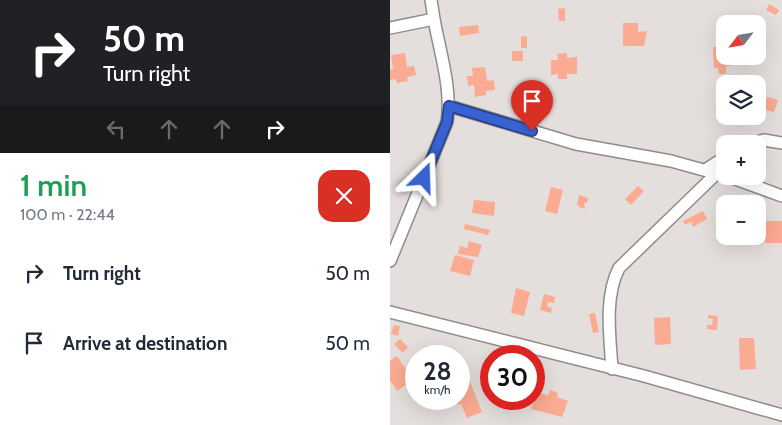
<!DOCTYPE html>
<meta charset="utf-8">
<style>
:root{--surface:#fff;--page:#f2f2f3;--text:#1f2937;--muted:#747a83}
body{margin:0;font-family:Cabin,sans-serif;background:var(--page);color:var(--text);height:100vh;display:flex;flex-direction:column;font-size:19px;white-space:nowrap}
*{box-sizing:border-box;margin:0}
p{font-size:16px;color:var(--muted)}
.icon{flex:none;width:28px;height:28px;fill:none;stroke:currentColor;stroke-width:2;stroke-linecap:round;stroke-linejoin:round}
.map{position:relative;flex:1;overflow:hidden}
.panel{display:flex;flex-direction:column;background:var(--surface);width:390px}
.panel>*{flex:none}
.hud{background:#202124;color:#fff;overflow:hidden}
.needle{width:32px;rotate:239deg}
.tools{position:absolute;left:326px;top:15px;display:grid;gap:10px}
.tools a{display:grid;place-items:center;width:50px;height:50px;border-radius:10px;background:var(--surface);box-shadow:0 5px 20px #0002;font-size:25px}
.speed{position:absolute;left:15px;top:345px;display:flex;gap:10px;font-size:25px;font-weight:700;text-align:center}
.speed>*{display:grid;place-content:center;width:65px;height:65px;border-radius:50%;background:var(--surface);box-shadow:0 5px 20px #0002;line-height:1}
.speed small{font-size:12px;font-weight:400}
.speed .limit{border:8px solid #d22;background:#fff;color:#111}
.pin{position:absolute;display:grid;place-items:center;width:42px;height:42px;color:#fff;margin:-51px -21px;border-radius:50% 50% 50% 0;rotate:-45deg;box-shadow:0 0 5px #0007}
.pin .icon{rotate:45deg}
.me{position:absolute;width:55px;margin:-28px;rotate:22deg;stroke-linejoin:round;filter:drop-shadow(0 0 4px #0008)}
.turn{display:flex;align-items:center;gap:18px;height:105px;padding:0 20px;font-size:22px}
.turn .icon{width:65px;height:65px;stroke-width:2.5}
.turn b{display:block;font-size:35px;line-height:42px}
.lanes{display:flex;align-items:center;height:48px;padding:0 20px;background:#0003;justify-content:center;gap:25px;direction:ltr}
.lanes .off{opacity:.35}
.round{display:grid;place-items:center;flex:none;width:52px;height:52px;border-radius:15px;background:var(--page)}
.summary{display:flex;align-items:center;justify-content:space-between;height:85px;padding:0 20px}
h1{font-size:30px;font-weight:600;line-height:38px;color:#1e9e55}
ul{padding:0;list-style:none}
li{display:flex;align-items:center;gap:15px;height:70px;padding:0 20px}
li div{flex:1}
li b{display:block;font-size:19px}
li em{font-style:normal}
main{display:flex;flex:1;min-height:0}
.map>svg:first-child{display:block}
</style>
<main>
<section class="panel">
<div class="hud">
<div class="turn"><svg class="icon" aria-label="right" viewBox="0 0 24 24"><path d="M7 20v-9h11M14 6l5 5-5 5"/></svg><div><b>50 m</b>Turn right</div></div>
<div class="lanes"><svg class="icon off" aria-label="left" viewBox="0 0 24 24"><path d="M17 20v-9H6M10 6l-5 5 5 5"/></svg><svg class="icon off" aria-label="ahead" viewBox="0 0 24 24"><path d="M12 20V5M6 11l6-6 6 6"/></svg><svg class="icon off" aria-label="ahead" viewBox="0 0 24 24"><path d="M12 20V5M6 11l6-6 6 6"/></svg><svg class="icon" aria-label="right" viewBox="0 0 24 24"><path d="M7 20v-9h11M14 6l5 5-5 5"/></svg></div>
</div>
<div class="summary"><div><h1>1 min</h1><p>100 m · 22:44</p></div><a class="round" style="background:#d93025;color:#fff"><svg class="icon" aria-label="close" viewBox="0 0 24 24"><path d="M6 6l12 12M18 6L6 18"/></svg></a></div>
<ul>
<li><svg class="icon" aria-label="right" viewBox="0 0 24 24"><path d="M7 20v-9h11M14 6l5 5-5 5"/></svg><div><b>Turn right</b></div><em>50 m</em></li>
<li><svg class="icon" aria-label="arrive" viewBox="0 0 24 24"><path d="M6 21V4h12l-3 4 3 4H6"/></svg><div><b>Arrive at destination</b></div><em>50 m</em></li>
</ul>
</section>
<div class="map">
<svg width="392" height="425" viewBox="0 0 392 425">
<rect width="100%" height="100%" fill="#e4dedc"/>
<path fill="#fbab91" d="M 379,4 L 389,10 L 386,15 L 376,10 Z
M 175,8 L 175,21 L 169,21 L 168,9 Z
M 233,23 L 248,23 L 248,32 L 257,31 L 254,46 L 233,46 Z
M 88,25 L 89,33 L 70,36 L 69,27 Z
M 137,36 L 137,48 L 131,48 L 131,37 Z
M 323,47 L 335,47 L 335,56 L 344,57 L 344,63 L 341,63 L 341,66 L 336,66 L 336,74 L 329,74 L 328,68 L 324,68 Z
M 122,51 L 133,51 L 133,61 L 122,61 Z
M 15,53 L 17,67 L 24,66 L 26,75 L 17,77 L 18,81 L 7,83 L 6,79 L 0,80 L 0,70 L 3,69 L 1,55 Z
M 177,53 L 177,58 L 187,57 L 187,74 L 177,74 L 177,79 L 168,79 L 168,74 L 161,75 L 161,60 L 168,60 L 167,54 Z
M 95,67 L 97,81 L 104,80 L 105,90 L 96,91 L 96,95 L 85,97 L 84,85 L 78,86 L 77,76 L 83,76 L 82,68 Z
M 377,97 L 388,100 L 384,112 L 374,110 Z
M 248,186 L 254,191 L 241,205 L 235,199 Z
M 161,187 L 173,190 L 167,214 L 155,211 Z
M 189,195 L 198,198 L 197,203 L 194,202 L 195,209 L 189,207 L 187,204 Z
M 84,200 L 105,202 L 104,216 L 82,213 Z
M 313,211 L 317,219 L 303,227 L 301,223 L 303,221 L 295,225 L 293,221 Z
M 375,221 L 392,221 L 392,243 L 375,243 Z
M 75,224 L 100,230 L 98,235 L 74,229 Z
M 79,241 L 92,245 L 88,257 L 68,254 L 70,246 L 77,248 Z
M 65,255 L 84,260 L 80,276 L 60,271 Z
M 126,288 L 140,292 L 134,316 L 121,313 Z
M 154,294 L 165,297 L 164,303 L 158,302 L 157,306 L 162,308 L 161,313 L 150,310 Z
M 205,313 L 209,332 L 203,333 L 199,314 Z
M 318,315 L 328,316 L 327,330 L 317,329 L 317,325 L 322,325 L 323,319 L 318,318 Z
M 280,317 L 281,344 L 265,345 L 264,318 Z
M 4,325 L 10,326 L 8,336 L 1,334 Z
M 349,338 L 364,338 L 366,369 L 350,370 Z
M 10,339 L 18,347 L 13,353 L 4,344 Z
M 7,356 L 23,380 L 7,391 L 0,380 L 0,361 Z
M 79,379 L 92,412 L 77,418 L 71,404 L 68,405 L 65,399 L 69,399 L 69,383 Z
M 160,390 L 168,393 L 167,397 L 178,401 L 172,417 L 141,409 L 148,392 L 158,396 Z"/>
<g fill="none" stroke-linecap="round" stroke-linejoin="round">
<defs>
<path id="minor" d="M 0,28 L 44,19 L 41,0
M 59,106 L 186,144 L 281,161 L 335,176
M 360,144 L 374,140 L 392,143
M 315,170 L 335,157
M 337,176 L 392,196
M 0,261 L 57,122 C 62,88 50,53 44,19
M 0,312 L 254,376 L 392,415
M 222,369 C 220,337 214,297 229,268 L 327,173"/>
</defs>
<use href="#minor" stroke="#918b89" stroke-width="14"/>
<use href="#minor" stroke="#fff" stroke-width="11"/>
</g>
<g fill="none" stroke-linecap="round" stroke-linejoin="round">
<defs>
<path id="route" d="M 34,178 L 57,122 L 59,106 L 142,131"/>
</defs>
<use href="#route" stroke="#243f88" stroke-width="12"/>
<use href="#route" stroke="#3861d1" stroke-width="9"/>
</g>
</svg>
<div class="tools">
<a><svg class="needle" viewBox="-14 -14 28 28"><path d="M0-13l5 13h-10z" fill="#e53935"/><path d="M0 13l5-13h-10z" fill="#747a83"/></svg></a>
<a><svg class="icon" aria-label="layers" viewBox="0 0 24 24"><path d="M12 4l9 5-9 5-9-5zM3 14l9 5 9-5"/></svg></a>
<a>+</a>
<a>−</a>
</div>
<div class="speed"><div>28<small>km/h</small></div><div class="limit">30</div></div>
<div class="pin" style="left:142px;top:131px;background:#d93025"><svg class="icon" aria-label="arrive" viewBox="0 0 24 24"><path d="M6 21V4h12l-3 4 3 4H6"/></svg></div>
<svg class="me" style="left:34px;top:178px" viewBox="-20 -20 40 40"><path d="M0-17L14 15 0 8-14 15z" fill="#3861d1" stroke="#fff" stroke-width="4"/></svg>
</div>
</main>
